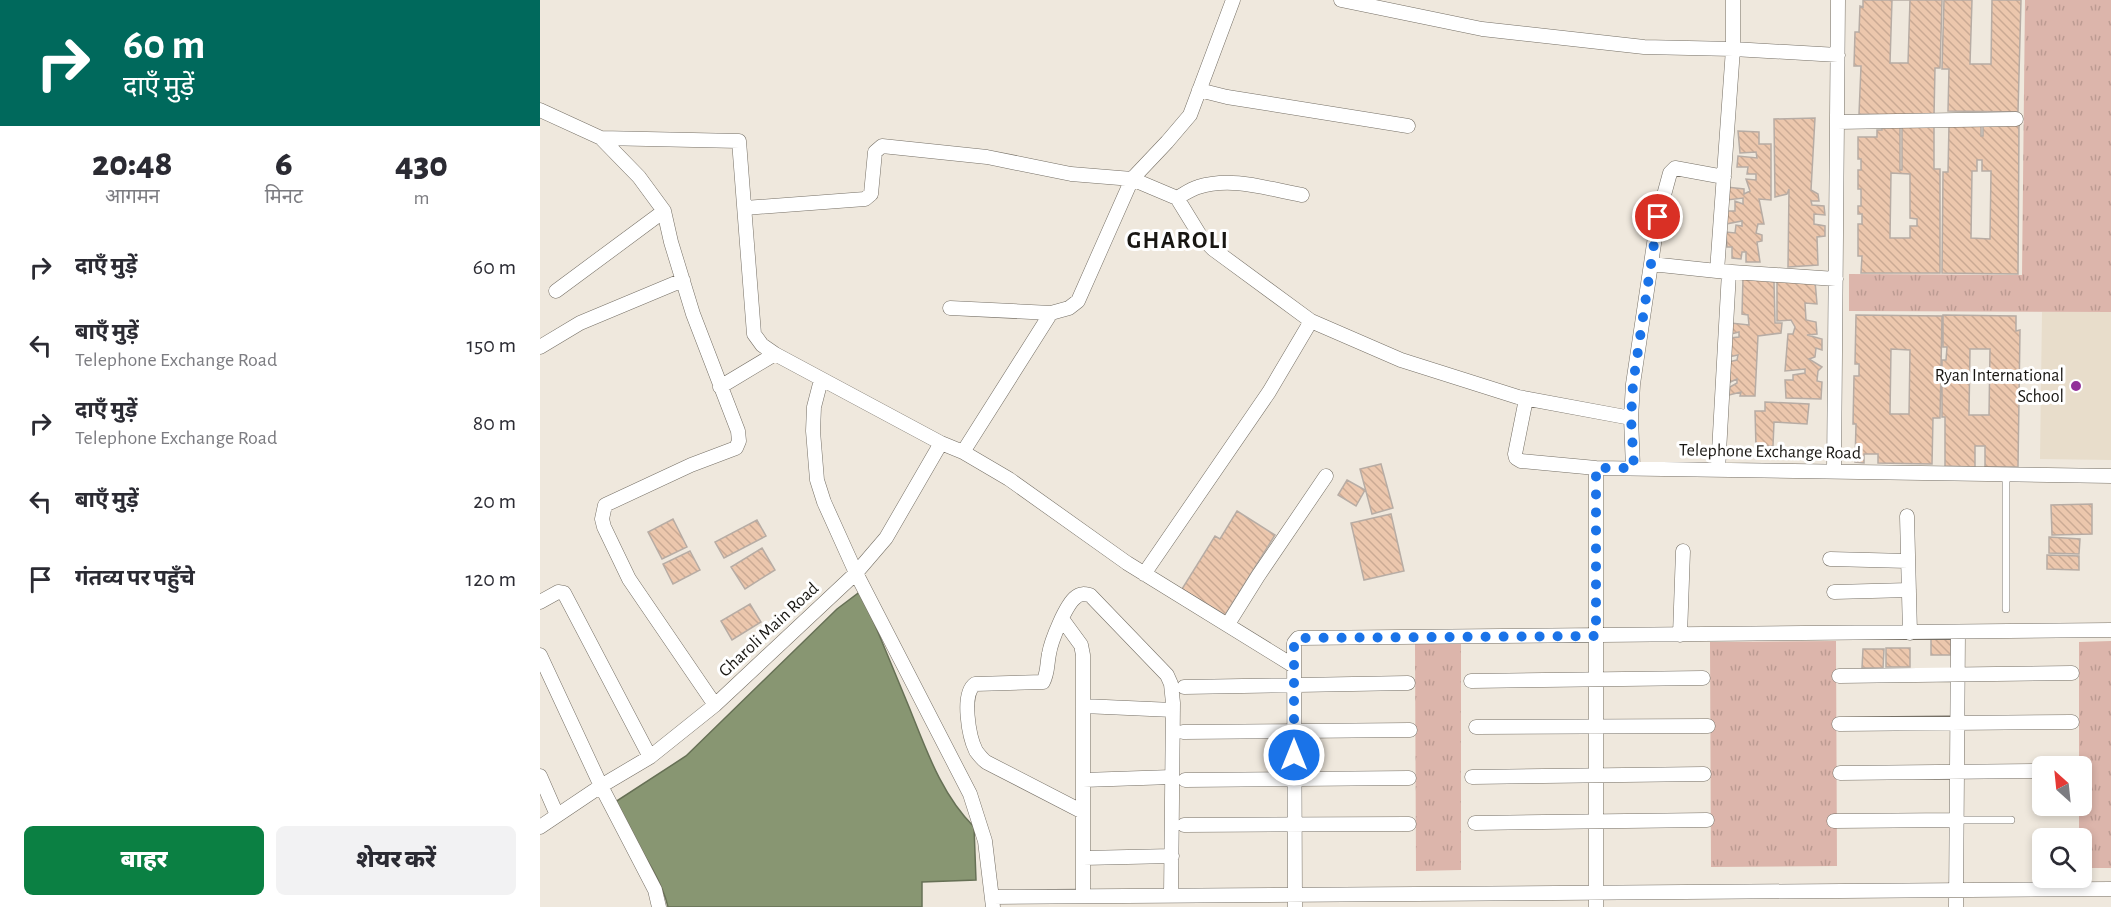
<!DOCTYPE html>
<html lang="hi">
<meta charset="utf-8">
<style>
:root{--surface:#fff;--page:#f2f2f3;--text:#2b2b33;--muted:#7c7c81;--accent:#0b8043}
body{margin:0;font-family:"Alegreya Sans","Noto Sans Devanagari",sans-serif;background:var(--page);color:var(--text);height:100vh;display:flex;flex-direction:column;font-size:22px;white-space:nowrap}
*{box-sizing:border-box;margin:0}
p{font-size:20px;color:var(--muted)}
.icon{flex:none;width:33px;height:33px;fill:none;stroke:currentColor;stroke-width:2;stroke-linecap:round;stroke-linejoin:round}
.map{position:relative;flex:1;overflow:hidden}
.details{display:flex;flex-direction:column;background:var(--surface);width:540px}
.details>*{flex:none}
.guide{background:#00695c;color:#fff;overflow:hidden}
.needle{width:39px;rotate:333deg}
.tools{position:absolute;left:1492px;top:756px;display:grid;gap:12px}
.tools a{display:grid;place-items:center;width:60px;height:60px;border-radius:9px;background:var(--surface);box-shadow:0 3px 9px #0003;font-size:30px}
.pin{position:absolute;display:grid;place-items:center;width:51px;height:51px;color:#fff;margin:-26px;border:3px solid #fff;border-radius:50%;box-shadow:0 2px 6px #0007}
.me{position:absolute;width:66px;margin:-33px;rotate:0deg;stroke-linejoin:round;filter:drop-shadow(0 0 4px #0008)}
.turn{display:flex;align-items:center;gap:21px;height:126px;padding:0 24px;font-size:27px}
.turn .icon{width:78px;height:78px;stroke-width:2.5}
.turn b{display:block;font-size:42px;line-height:51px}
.eta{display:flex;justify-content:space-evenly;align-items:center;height:102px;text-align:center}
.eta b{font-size:36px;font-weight:800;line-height:42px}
.primary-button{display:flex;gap:12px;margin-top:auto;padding:12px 24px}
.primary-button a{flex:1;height:69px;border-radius:9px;background:var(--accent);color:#fff;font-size:24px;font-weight:800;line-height:69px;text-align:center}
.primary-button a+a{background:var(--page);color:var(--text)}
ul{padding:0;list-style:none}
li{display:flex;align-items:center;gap:18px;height:78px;padding:0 24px}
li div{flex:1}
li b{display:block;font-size:22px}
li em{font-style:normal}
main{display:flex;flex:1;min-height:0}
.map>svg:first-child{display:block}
</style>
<main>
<section class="details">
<div class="guide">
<div class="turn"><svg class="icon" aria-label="right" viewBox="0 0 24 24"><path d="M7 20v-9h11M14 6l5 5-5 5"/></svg><div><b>60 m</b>दाएँ मुड़ें</div></div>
</div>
<div class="eta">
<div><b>20:48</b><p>आगमन</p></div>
<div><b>6</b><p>मिनट</p></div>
<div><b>430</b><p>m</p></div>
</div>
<ul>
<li><svg class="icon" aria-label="right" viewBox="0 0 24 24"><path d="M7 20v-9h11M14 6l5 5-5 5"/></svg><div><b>दाएँ मुड़ें</b></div><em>60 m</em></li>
<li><svg class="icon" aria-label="left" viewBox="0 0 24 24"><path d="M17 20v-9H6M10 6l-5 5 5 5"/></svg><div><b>बाएँ मुड़ें</b><p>Telephone Exchange Road</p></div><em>150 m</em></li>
<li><svg class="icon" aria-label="right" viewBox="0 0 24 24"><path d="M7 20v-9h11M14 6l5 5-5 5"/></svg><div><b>दाएँ मुड़ें</b><p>Telephone Exchange Road</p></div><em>80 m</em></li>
<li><svg class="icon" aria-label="left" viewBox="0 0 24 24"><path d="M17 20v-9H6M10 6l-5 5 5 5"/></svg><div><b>बाएँ मुड़ें</b></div><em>20 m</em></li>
<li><svg class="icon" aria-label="arrive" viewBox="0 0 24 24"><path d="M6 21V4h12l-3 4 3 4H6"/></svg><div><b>गंतव्य पर पहुँचे</b></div><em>120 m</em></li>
</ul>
<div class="primary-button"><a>बाहर</a><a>शेयर करें</a></div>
</section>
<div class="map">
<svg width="1571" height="907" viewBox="0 0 1571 907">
<defs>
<pattern id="grass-tufts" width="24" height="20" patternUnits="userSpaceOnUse" patternTransform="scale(1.5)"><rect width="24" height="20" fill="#dcb5ab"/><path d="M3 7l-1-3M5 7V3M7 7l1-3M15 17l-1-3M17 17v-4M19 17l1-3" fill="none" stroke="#bc9b92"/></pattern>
<pattern id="building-back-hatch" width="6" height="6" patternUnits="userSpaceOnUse" patternTransform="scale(1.5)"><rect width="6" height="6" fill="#ecc7ad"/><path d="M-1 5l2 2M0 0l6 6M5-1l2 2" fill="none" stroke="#caaa94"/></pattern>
</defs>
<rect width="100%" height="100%" fill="#efe8dd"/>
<path fill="#e8ddcb" d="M 1502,312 L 1571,312 L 1571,460 L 1500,459 Z"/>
<path fill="url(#grass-tufts)" d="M 1485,0 L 1571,0 L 1571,312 L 1309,311 L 1309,274 L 1482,275 Z
M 1296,641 L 1297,866 L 1171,867 L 1170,642 Z
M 1571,641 L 1571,868 L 1542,868 L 1542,838 L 1539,838 L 1539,806 L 1542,806 L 1542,766 L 1539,766 L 1539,642 Z
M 875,644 L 921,644 L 921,870 L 876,871 Z"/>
<path fill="#889672" stroke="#667055" stroke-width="1.5" d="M 321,591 C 337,630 353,668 369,707 C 386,749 401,794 434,827 L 436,880 L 382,882 L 382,907 L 128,907 C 121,875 89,833 72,804 L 146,756 L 297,609 Z"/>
<path fill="url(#building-back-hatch)" stroke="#b7aca4" stroke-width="1.5" fill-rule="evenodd" d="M 1323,0 L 1402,0 L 1400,68 L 1395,68 L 1394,116 L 1319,114 L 1321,66 L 1314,66 L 1315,32 L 1319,32 L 1320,6 L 1323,7 Z
M 1352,0 L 1370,0 L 1368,63 L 1350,63 Z
M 1404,0 L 1432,0 L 1430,64 L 1451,64 L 1452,0 L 1481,0 L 1478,112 L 1408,111 L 1409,69 L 1402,69 Z
M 1275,118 L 1271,190 L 1278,194 L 1279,201 L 1271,201 L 1272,205 L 1284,206 L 1285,215 L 1274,214 L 1274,224 L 1285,226 L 1285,236 L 1277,237 L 1278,265 L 1248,267 L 1249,189 L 1247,194 L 1235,197 L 1234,119 Z
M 1409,124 L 1441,124 L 1441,136 L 1443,136 L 1443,124 L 1479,124 L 1478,274 L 1402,273 L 1403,172 L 1408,172 ZM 1437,160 L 1442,160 L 1442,171 L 1451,171 L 1450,239 L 1431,238 L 1432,171 L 1437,171 Z
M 1342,125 L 1360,126 L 1360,170 L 1362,170 L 1362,126 L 1394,126 L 1394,169 L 1400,169 L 1400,273 L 1321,273 L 1322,256 L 1318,256 L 1318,224 L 1322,224 L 1322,214 L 1318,214 L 1318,206 L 1321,206 L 1321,189 L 1318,189 L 1318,170 L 1321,170 L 1321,159 L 1318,159 L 1318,137 L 1337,137 L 1337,130 L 1342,130 ZM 1351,173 L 1370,174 L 1370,218 L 1377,219 L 1377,226 L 1370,226 L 1370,238 L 1350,238 Z
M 1198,131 L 1219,132 L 1219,144 L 1231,144 L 1231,200 L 1219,199 L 1224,224 L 1218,224 L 1216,233 L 1222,235 L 1222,241 L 1217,242 L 1220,262 L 1206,262 L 1206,252 L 1202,252 L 1201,259 L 1192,258 L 1192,247 L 1187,247 L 1186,232 L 1195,233 L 1196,225 L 1202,226 L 1202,221 L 1186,224 L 1187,211 L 1195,211 L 1195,201 L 1203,204 L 1203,198 L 1187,200 L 1187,187 L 1204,189 L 1204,194 L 1210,191 L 1206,179 L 1216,180 L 1216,174 L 1207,174 L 1208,167 L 1197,167 L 1198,156 L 1217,158 L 1216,152 L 1200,153 Z
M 1203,277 L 1234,282 L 1235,323 L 1242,323 L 1241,333 L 1218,336 L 1215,396 L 1200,396 L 1201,392 L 1189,395 L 1190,387 L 1197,383 L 1197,379 L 1188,383 L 1188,362 L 1197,360 L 1198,355 L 1188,357 L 1190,338 L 1199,337 L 1199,332 L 1191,334 L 1191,323 L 1209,325 L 1208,315 L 1202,314 Z
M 1237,279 L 1275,281 L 1277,304 L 1265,303 L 1266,320 L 1276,322 L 1277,334 L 1267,335 L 1282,339 L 1282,350 L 1276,348 L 1275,357 L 1269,359 L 1282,367 L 1278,371 L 1277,381 L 1282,382 L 1281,399 L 1246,398 L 1245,380 L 1253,380 L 1253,375 L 1265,373 L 1265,369 L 1245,371 L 1248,334 L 1253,334 L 1255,327 L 1251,320 L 1237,321 Z
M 1316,315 L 1402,316 L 1400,418 L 1393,418 L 1392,464 L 1338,463 L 1338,454 L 1324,454 L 1324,463 L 1315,462 L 1316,424 L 1313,424 L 1314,376 L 1319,376 L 1319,364 L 1315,364 ZM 1351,349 L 1370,350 L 1369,414 L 1350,414 Z
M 1403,315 L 1476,316 L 1476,331 L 1480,330 L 1478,467 L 1445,467 L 1445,446 L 1435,446 L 1435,467 L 1405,466 L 1405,417 L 1402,417 L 1402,360 L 1406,360 L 1407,347 L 1403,347 ZM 1430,349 L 1450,349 L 1449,415 L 1429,415 Z
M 1225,402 L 1269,404 L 1267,424 L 1234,422 L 1233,446 L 1216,447 L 1215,411 L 1225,411 Z
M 841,464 L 853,508 L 832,514 L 820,469 Z
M 807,480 L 825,490 L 816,506 L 798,495 Z
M 1552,504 L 1552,534 L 1512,535 L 1511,505 Z
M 697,511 L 735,535 L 685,615 L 642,589 L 675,536 L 680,539 Z
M 851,514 L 864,571 L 824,580 L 811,523 Z
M 133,519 L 147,547 L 122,559 L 108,532 Z
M 217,520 L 226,536 L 184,558 L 175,542 Z
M 1509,537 L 1540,539 L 1539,554 L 1509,553 Z
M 222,548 L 235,570 L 205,589 L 191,567 Z
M 150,551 L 160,570 L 133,584 L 123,564 Z
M 1507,555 L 1539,556 L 1539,570 L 1507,569 Z
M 210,604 L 221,622 L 192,640 L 181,621 Z
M 1391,638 L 1411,638 L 1411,655 L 1391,655 Z
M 1346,648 L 1370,648 L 1370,667 L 1346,667 Z
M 1323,649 L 1344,649 L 1343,668 L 1322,668 Z"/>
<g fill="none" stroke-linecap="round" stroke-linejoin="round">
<defs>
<path id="lane" d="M 1466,609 L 1466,474
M 1417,820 L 1471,820"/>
<path id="street" d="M 801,0 L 942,29 L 1104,47 L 1193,49 L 1298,55
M 659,90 L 687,97 L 868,126
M 0,110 L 61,138 L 199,141 L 214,334 L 222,345 L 235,354 L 401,443
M 1297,122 L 1476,119
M 61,138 L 99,177 L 124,211 L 131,242 L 153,314 L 198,431 L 199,441 L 196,448 L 151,465 L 65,505 L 62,519 L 64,527 L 89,579 L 175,705
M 637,198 C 644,194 651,189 658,187 C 692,176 728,189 762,195
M 205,208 L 325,199 L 331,194 L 335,152 L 342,146 L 447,157 L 531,174 L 592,179 L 637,198 L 661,237 L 673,249 L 771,321
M 1111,264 L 1177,271 L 1296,279
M 1177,271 L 1193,49 L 1193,0
M 16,291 L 124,211
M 410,308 L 511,313
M 0,347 L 40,323 L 143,280
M 281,380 L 274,407 L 273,431 L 277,480 L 284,502 L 316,573 L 430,794 L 445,841 L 453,907
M 180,387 L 235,354
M 986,399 L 975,454 L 976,458 L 981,461 L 1056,468 L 1571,476
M 423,452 L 469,479 L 587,563 L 754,666
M 1056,468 L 1056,907
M 1093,468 L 1091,418 L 1093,384 L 1118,217 L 1130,173 L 1135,168 L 1184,177
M 1178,470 L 1189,272
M 1294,471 L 1298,0
M 1367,516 L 1370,633
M 1290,559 L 1368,561
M 604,574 L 729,392 L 771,321 L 861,360 L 978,397 L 1091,418
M 1294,592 L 1369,590
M 0,602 L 18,592 L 24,593 L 110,757
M 522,619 L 541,645 L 543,655 L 543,896
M 688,624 L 718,576 L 786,476
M 1140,635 L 1143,551
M 0,655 L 61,786 L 115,890 L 119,907
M 1299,676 L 1532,673
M 931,681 L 1163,678
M 644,687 L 868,683
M 543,706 L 633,710
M 1299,724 L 1532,722
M 936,727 L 1168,726
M 643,732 L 870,730
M 1300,773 L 1503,771
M 0,776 L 17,815
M 932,777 L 1164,774
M 543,780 L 632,777
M 645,780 L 869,778
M 543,812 L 446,762 C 442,759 439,755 436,751 C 429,737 421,694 435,684 L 503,682 C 508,673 507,663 509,654 C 511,641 526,604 536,597 C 540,593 545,594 550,595 L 627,675 L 631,684 L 633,703 L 631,896
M 1294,821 L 1417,820
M 935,823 L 1167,820
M 644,825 L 869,824
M 0,827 L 61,786 L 110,757 L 175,705 L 316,573 L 346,538 L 401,443 L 423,452 L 511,313 L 529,308 L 538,301 L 592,179 L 627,142 L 650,115 L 693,0
M 543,858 L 632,856
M 452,897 L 1571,889
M 755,907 L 754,643 L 758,638 L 1571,630
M 1416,907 L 1418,632"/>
</defs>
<use href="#lane" stroke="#756f65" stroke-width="8"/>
<use href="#street" stroke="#756f65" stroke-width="15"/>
<use href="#lane" stroke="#fff" stroke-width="7"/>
<use href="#street" stroke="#fff" stroke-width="14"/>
</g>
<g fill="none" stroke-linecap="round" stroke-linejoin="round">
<path stroke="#1a73e8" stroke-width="10" stroke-dasharray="0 18" d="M 754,755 L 754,643 L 758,638 L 1056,636 L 1056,468 L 1094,468 L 1091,418 L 1093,384 L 1118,217"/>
</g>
<circle fill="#923199" stroke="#fff" stroke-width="2" cx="1536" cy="386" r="6"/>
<g text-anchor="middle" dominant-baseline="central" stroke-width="6" stroke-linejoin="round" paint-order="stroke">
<g font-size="18" fill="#181612" stroke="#fff" text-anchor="end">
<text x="1524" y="376">Ryan International<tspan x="1524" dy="21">School</tspan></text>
</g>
<g font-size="18" fill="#181612" stroke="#fff">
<text transform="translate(1230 452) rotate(1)">Telephone Exchange Road</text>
<text transform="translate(229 630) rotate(-43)">Gharoli Main Road</text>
</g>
<g font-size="24" font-weight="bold" letter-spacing="1.5" fill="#181612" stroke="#fff">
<text x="638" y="241">GHAROLI</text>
</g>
</g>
</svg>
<div class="tools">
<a><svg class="needle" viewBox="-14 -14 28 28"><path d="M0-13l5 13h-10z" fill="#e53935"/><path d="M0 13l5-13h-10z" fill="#7c7c81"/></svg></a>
<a><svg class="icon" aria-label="search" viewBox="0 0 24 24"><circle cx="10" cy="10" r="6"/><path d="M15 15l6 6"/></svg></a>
</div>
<div class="pin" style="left:1118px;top:217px;background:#d93025"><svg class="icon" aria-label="arrive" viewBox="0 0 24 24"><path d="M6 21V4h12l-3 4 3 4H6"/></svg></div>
<svg class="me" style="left:754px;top:755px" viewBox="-20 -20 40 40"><circle r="17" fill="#1a73e8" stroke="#fff" stroke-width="3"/><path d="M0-11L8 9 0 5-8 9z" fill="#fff"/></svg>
</div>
</main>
